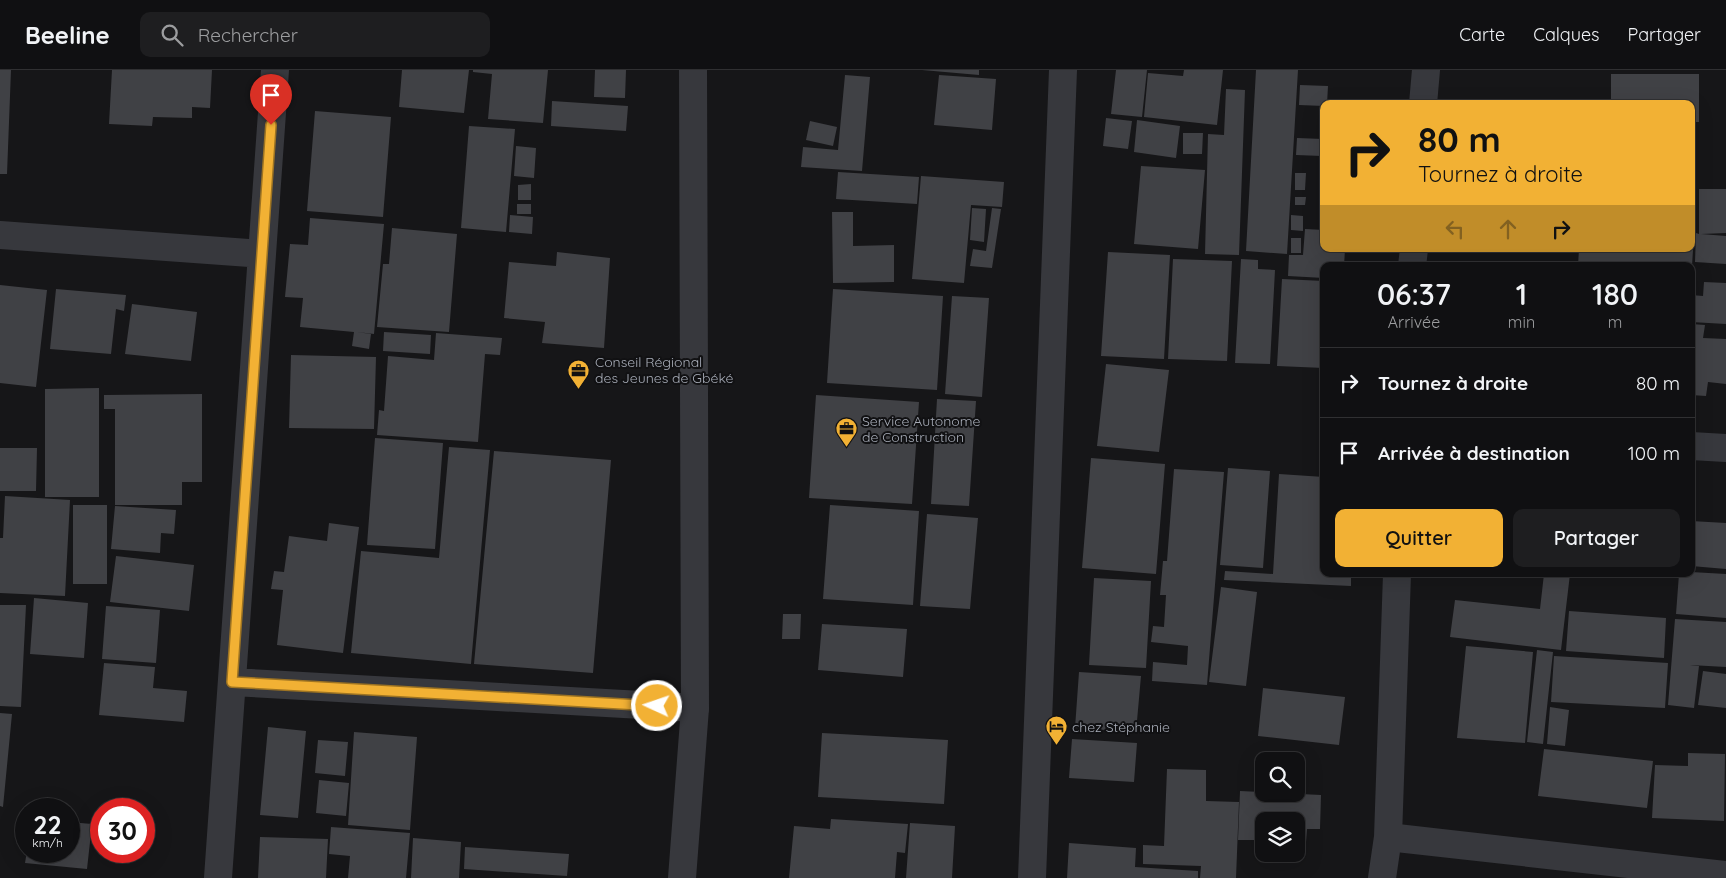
<!DOCTYPE html>
<html lang="fr">
<meta charset="utf-8">
<style>
:root{--surface:#101012;--page:#1e1e20;--text:#f1f3f6;--muted:#9c9d9f;--line:#303032;--accent:#f2b134}
body{margin:0;font-family:Quicksand,sans-serif;background:var(--page);color:var(--text);height:100vh;display:flex;flex-direction:column;font-size:19px;white-space:nowrap}
*{box-sizing:border-box;margin:0}
p{font-size:16px;color:var(--muted)}
.icon{flex:none;width:28px;height:28px;fill:none;stroke:currentColor;stroke-width:2;stroke-linecap:round;stroke-linejoin:round}
.map{position:relative;flex:1;overflow:hidden}
.details{position:absolute;left:1320px;top:192px;width:375px;height:315px;display:flex;flex-direction:column;background:var(--surface);border-radius:10px;box-shadow:0 5px 20px #0002,0 0 0 1px var(--line)}
.details>*{flex:none}
.hud{position:absolute;left:1320px;top:30px;width:375px;height:152px;border-radius:10px;box-shadow:0 5px 20px #0002,0 0 0 1px var(--line);background:#f2b134;color:#111;overflow:hidden}
.controls{position:absolute;left:1255px;top:682px;display:grid;gap:10px}
.controls a{display:grid;place-items:center;width:50px;height:50px;border-radius:10px;background:var(--surface);box-shadow:0 5px 20px #0002,0 0 0 1px var(--line);font-size:25px}
.speed{position:absolute;left:15px;top:728px;display:flex;gap:10px;font-size:25px;font-weight:700;text-align:center}
.speed>*{display:grid;place-content:center;width:65px;height:65px;border-radius:50%;background:var(--surface);box-shadow:0 5px 20px #0002,0 0 0 1px var(--line);line-height:1}
.speed small{font-size:12px;font-weight:400}
.speed .limit{border:8px solid #d22;background:#fff;color:#111}
.pin{position:absolute;display:grid;place-items:center;width:42px;height:42px;color:#fff;margin:-51px -21px;border-radius:50% 50% 50% 0;rotate:-45deg;box-shadow:0 0 5px #0007}
.pin .icon{rotate:45deg}
.me{position:absolute;width:55px;margin:-28px;rotate:273deg;stroke-linejoin:round;filter:drop-shadow(0 0 4px #0008)}
.turn{display:flex;align-items:center;gap:18px;height:105px;padding:0 15px;font-size:22px}
.turn .icon{width:65px;height:65px;stroke-width:2.5}
.turn b{display:block;font-size:35px;line-height:42px}
.lanes{display:flex;align-items:center;height:48px;padding:0 15px;background:#0003;justify-content:center;gap:25px;direction:ltr}
.lanes .off{opacity:.35}
.eta{display:flex;justify-content:space-evenly;align-items:center;height:85px;text-align:center}
.eta b{font-size:30px;font-weight:600;line-height:35px}
.action{display:flex;gap:10px;margin-top:auto;padding:10px 15px}
.action a{flex:1;height:58px;border-radius:10px;background:var(--accent);color:#111;font-size:20px;font-weight:600;line-height:58px;text-align:center}
.action a+a{background:var(--page);color:var(--text)}
ul{padding:0;list-style:none}
li{display:flex;align-items:center;gap:15px;height:70px;padding:0 15px;border-top:1px solid var(--line)}
li div{flex:1}
li b{display:block;font-size:19px}
li em{font-style:normal}
header{display:flex;align-items:center;gap:30px;box-sizing:border-box;height:70px;padding:0 25px;background:var(--surface);border-bottom:1px solid var(--line)}
header strong{font-size:24px}
nav{display:flex;gap:28px;margin-inline-start:auto;font-size:18px}
.search{width:350px;height:45px;background:var(--page);display:flex;align-items:center;gap:12px;box-sizing:border-box;padding:0 18px;border-radius:10px;color:var(--muted);font-size:19px}
.map>svg:first-child{display:block}
</style>
<header>
<strong>Beeline</strong>
<div class="search"><svg class="icon" aria-label="search" viewBox="0 0 24 24"><circle cx="10" cy="10" r="6"/><path d="M15 15l6 6"/></svg>Rechercher</div>
<nav><a>Carte</a><a>Calques</a><a>Partager</a></nav>
</header>
<div class="map">
<svg width="1726" height="808" viewBox="0 0 1726 808">
<rect width="100%" height="100%" fill="#161618"/>
<path fill="#404145" d="M 0,0 L 11,0 L 7,104 L 0,104 Z
M 112,0 L 212,0 L 210,38 L 192,37 L 192,48 L 153,47 L 152,56 L 109,54 Z
M 402,0 L 469,0 L 464,43 L 399,37 Z
M 473,0 L 548,0 L 543,53 L 488,49 L 492,4 L 473,2 Z
M 595,0 L 626,0 L 625,28 L 594,27 Z
M 922,0 L 979,0 L 979,5 Z
M 1116,0 L 1147,0 L 1142,47 L 1111,44 Z
M 1184,0 L 1223,0 L 1217,55 L 1144,47 L 1148,3 L 1183,6 Z
M 1256,0 L 1298,0 L 1287,184 L 1246,181 Z
M 1611,4 L 1699,4 L 1699,52 L 1691,52 L 1691,34 L 1611,34 Z
M 845,5 L 870,7 L 862,101 L 801,97 L 803,77 L 838,80 Z
M 939,5 L 996,9 L 992,60 L 934,55 Z
M 1300,15 L 1328,16 L 1327,34 L 1324,34 L 1324,36 L 1299,35 Z
M 1226,19 L 1245,20 L 1239,185 L 1205,184 L 1208,64 L 1224,65 Z
M 552,31 L 628,36 L 626,61 L 551,56 Z
M 315,41 L 391,47 L 383,147 L 307,141 Z
M 1106,48 L 1132,51 L 1128,79 L 1103,76 Z
M 1137,50 L 1180,56 L 1176,88 L 1134,82 Z
M 810,51 L 837,57 L 833,76 L 806,70 Z
M 469,56 L 515,59 L 506,162 L 461,158 Z
M 1183,63 L 1203,63 L 1202,84 L 1183,84 Z
M 1297,68 L 1323,69 L 1322,86 L 1296,85 Z
M 516,76 L 536,78 L 534,108 L 514,106 Z
M 1141,96 L 1205,100 L 1198,179 L 1134,174 Z
M 838,102 L 919,107 L 917,134 L 836,129 Z
M 1295,103 L 1306,103 L 1305,120 L 1295,120 Z
M 921,106 L 1004,112 L 1002,137 L 971,135 L 964,213 L 912,209 Z
M 531,114 L 531,130 L 518,130 L 518,115 Z
M 1699,119 L 1726,119 L 1726,163 L 1701,164 L 1726,166 L 1726,194 L 1695,192 L 1696,163 L 1699,164 Z
M 1295,127 L 1306,127 L 1305,135 L 1295,135 Z
M 517,134 L 531,134 L 531,144 L 517,144 Z
M 972,138 L 986,139 L 984,172 L 970,170 Z
M 992,138 L 1001,139 L 992,198 L 970,196 L 973,179 L 986,181 Z
M 832,142 L 853,142 L 853,176 L 894,175 L 894,212 L 833,213 Z
M 510,145 L 533,147 L 532,164 L 509,162 Z
M 1291,145 L 1303,146 L 1303,161 L 1291,160 Z
M 310,148 L 384,154 L 374,264 L 357,262 L 371,264 L 369,279 L 352,276 L 354,262 L 300,257 L 303,228 L 285,227 L 290,174 L 308,175 Z
M 392,158 L 457,164 L 449,262 L 377,257 L 383,194 L 389,194 Z
M 1305,159 L 1324,160 L 1324,179 L 1345,179 L 1344,196 L 1324,196 L 1324,208 L 1288,206 L 1289,185 L 1303,185 Z
M 1691,164 L 1694,164 L 1692,196 L 1578,196 L 1579,179 L 1691,179 Z
M 1291,168 L 1301,168 L 1301,183 L 1291,183 Z
M 557,182 L 610,188 L 604,278 L 542,273 L 545,252 L 504,248 L 509,192 L 556,196 Z
M 1108,182 L 1170,185 L 1164,289 L 1101,286 Z
M 1173,189 L 1232,191 L 1227,291 L 1168,289 Z
M 1241,189 L 1258,190 L 1258,199 L 1275,200 L 1270,294 L 1235,293 Z
M 1282,209 L 1324,211 L 1324,298 L 1277,296 Z
M 1704,212 L 1726,213 L 1726,254 L 1691,252 L 1691,225 L 1703,226 Z
M 0,215 L 47,220 L 36,317 L 0,313 Z
M 56,219 L 126,225 L 124,241 L 116,239 L 111,284 L 50,279 Z
M 833,219 L 943,226 L 937,320 L 827,313 Z
M 952,226 L 989,228 L 982,327 L 945,324 Z
M 132,234 L 197,242 L 191,291 L 125,284 Z
M 1691,254 L 1705,255 L 1703,268 L 1726,269 L 1726,314 L 1708,312 L 1706,326 L 1691,325 Z
M 384,262 L 431,265 L 430,284 L 383,281 Z
M 436,263 L 502,268 L 500,285 L 485,284 L 478,372 L 377,365 L 379,340 L 384,341 L 388,286 L 434,290 Z
M 291,285 L 376,287 L 374,359 L 289,358 Z
M 1106,294 L 1169,300 L 1159,382 L 1097,376 Z
M 99,318 L 99,427 L 45,427 L 45,319 Z
M 202,324 L 202,412 L 182,412 L 182,435 L 115,435 L 115,339 L 104,339 L 104,325 Z
M 816,325 L 919,332 L 912,434 L 809,428 Z
M 937,329 L 976,331 L 969,436 L 931,434 Z
M 375,368 L 443,373 L 435,479 L 367,475 Z
M 449,377 L 490,380 L 471,594 L 351,583 L 361,481 L 439,488 Z
M 0,378 L 37,378 L 36,421 L 0,421 Z
M 494,381 L 611,390 L 593,603 L 474,594 Z
M 1091,388 L 1165,394 L 1156,504 L 1082,498 Z
M 1228,398 L 1270,401 L 1263,498 L 1220,495 Z
M 1174,399 L 1224,402 L 1207,615 L 1152,611 L 1153,592 L 1187,595 L 1188,576 L 1151,572 L 1153,556 L 1164,557 L 1166,525 L 1160,525 L 1163,491 L 1167,491 Z
M 1279,404 L 1324,407 L 1324,504 L 1351,504 L 1351,516 L 1224,510 L 1225,501 L 1273,504 Z
M 5,426 L 70,430 L 65,526 L 0,523 L 0,468 L 3,468 Z
M 73,435 L 107,435 L 107,514 L 73,514 Z
M 830,435 L 919,441 L 913,535 L 823,529 Z
M 115,436 L 176,440 L 174,464 L 161,463 L 160,483 L 111,479 Z
M 927,444 L 978,448 L 970,539 L 920,536 Z
M 1691,451 L 1726,453 L 1726,499 L 1691,496 Z
M 329,453 L 359,457 L 343,583 L 277,575 L 283,520 L 271,519 L 274,501 L 284,502 L 289,466 L 327,471 Z
M 116,486 L 194,495 L 189,541 L 110,532 Z
M 1691,502 L 1726,504 L 1726,548 L 1676,544 L 1679,504 L 1691,504 Z
M 1544,504 L 1570,504 L 1561,580 L 1450,567 L 1455,530 L 1540,539 Z
M 1094,508 L 1151,511 L 1146,598 L 1089,595 Z
M 1221,517 L 1257,522 L 1246,616 L 1209,612 Z
M 34,528 L 88,533 L 84,588 L 30,584 Z
M 0,535 L 26,535 L 21,637 L 0,636 Z
M 106,536 L 160,540 L 156,593 L 102,589 Z
M 1569,541 L 1666,548 L 1664,588 L 1566,581 Z
M 783,544 L 801,544 L 800,569 L 782,569 Z
M 1675,549 L 1726,552 L 1726,597 L 1690,595 L 1699,596 L 1694,638 L 1668,635 Z
M 822,554 L 907,559 L 903,607 L 818,600 Z
M 1466,576 L 1533,582 L 1525,673 L 1457,668 Z
M 1537,580 L 1553,582 L 1543,674 L 1527,672 Z
M 1554,586 L 1668,593 L 1665,638 L 1551,632 Z
M 104,593 L 155,597 L 153,618 L 187,621 L 184,652 L 99,645 Z
M 1703,601 L 1726,604 L 1726,638 L 1698,635 Z
M 1079,602 L 1141,606 L 1136,662 L 1075,658 Z
M 1263,618 L 1345,627 L 1339,675 L 1258,666 Z
M 1550,637 L 1569,640 L 1565,676 L 1547,674 Z
M 0,643 L 12,644 L 3,737 L 0,736 Z
M 268,657 L 306,661 L 298,748 L 260,745 Z
M 354,662 L 417,667 L 410,760 L 348,755 Z
M 822,663 L 948,670 L 944,734 L 818,727 Z
M 1072,669 L 1137,673 L 1134,712 L 1069,708 Z
M 318,670 L 348,672 L 345,706 L 315,703 Z
M 1544,679 L 1653,691 L 1647,738 L 1538,726 Z
M 1688,683 L 1725,684 L 1724,751 L 1652,748 L 1655,695 L 1688,696 Z
M 1167,699 L 1206,700 L 1206,731 L 1239,732 L 1236,808 L 1200,808 L 1201,796 L 1143,794 L 1143,775 L 1164,776 Z
M 319,710 L 349,713 L 346,746 L 316,743 Z
M 1240,721 L 1321,725 L 1320,759 L 1307,759 L 1306,772 L 1296,772 L 1296,751 L 1264,751 L 1264,770 L 1238,770 Z
M 831,749 L 908,754 L 905,783 L 897,782 L 895,808 L 789,808 L 794,756 L 830,759 Z
M 69,752 L 92,754 L 87,799 L 25,793 L 27,781 L 69,781 Z
M 910,753 L 955,756 L 952,808 L 906,808 Z
M 331,757 L 410,763 L 406,808 L 348,808 L 350,786 L 329,784 Z
M 260,767 L 328,769 L 326,808 L 258,808 Z
M 413,768 L 461,772 L 459,808 L 411,808 Z
M 1069,773 L 1136,778 L 1135,797 L 1198,801 L 1198,808 L 1067,808 Z
M 465,777 L 569,784 L 567,806 L 464,799 Z"/>
<g fill="none" stroke-linecap="round" stroke-linejoin="round">
<path stroke="#37383d" stroke-width="28" d="M 1423,34 L 1426,0
M 0,165 L 262,184
M 1412,196 L 1414,179
M 1691,376 L 1726,378
M 232,612 L 695,638
M 1388,767 L 1726,805
M 218,808 L 275,0
M 1032,808 L 1063,0
M 1382,808 L 1388,767 L 1397,504"/>
<path stroke="#37383d" stroke-width="28" d="M 682,808 L 695,638 L 693,0"/>
</g>
<g fill="none" stroke-linecap="round" stroke-linejoin="round">
<defs>
<path id="route" d="M 271,55 L 232,612 L 657,636"/>
</defs>
<use href="#route" stroke="#9d7322" stroke-width="12"/>
<use href="#route" stroke="#f2b134" stroke-width="9"/>
</g>
<defs>
<symbol id="office-pin" viewBox="-11 -11 22 30"><path d="M0 17L-7.5 6A9.5 9.5 0 1 1 7.5 6Z" fill="#f2b134" stroke="#111113"/><path d="M-6-3h4V-5.5h4V-3h4V5H-6ZM-1-4.5V-3h2v-1.5ZM-6 0V1H6V0Z" fill="#111"/></symbol>
<symbol id="hotel-pin" viewBox="-11 -11 22 30"><path d="M0 17L-7.5 6A9.5 9.5 0 1 1 7.5 6Z" fill="#f2b134" stroke="#111113"/><path d="M-6-4.5h1.5V1H6V5H4.5V3h-9V5H-6ZM-4 0a1.8 1.8 0 1 1 3.6 0ZM.5 0V-2.5h3Q6-2.5 6 0Z" fill="#111"/></symbol>
</defs>
<g fill-rule="evenodd">
<use href="#office-pin" x="566" y="288" width="25" height="34"/>
<use href="#office-pin" x="834" y="346" width="25" height="34"/>
<use href="#hotel-pin" x="1044" y="644" width="25" height="34"/>
</g>
<g text-anchor="middle" dominant-baseline="central" stroke-width="4" stroke-linejoin="round" paint-order="stroke">
<g font-size="14" fill="#a8adb8" stroke="#111113" text-anchor="start">
<text x="595" y="292">Conseil Régional<tspan x="595" dy="16">des Jeunes de Gbéké</tspan></text>
<text x="862" y="351">Service Autonome<tspan x="862" dy="16">de Construction</tspan></text>
<text x="1072" y="657">chez Stéphanie</text>
</g>
</g>
</svg>
<div class="controls">
<a><svg class="icon" aria-label="search" viewBox="0 0 24 24"><circle cx="10" cy="10" r="6"/><path d="M15 15l6 6"/></svg></a>
<a><svg class="icon" aria-label="layers" viewBox="0 0 24 24"><path d="M12 4l9 5-9 5-9-5zM3 14l9 5 9-5"/></svg></a>
</div>
<div class="speed"><div>22<small>km/h</small></div><div class="limit">30</div></div>
<div class="pin" style="left:271px;top:55px;background:#d93025"><svg class="icon" aria-label="arrive" viewBox="0 0 24 24"><path d="M6 21V4h12l-3 4 3 4H6"/></svg></div>
<svg class="me" style="left:657px;top:636px" viewBox="-20 -20 40 40"><circle r="17" fill="#f2b134" stroke="#fff" stroke-width="3"/><path d="M0-11L8 9 0 5-8 9z" fill="#fff"/></svg>
<div class="hud">
<div class="turn"><svg class="icon" aria-label="right" viewBox="0 0 24 24"><path d="M7 20v-9h11M14 6l5 5-5 5"/></svg><div><b>80 m</b>Tournez à droite</div></div>
<div class="lanes"><svg class="icon off" aria-label="left" viewBox="0 0 24 24"><path d="M17 20v-9H6M10 6l-5 5 5 5"/></svg><svg class="icon off" aria-label="ahead" viewBox="0 0 24 24"><path d="M12 20V5M6 11l6-6 6 6"/></svg><svg class="icon" aria-label="right" viewBox="0 0 24 24"><path d="M7 20v-9h11M14 6l5 5-5 5"/></svg></div>
</div>
<section class="details">
<div class="eta">
<div><b>06:37</b><p>Arrivée</p></div>
<div><b>1</b><p>min</p></div>
<div><b>180</b><p>m</p></div>
</div>
<ul>
<li><svg class="icon" aria-label="right" viewBox="0 0 24 24"><path d="M7 20v-9h11M14 6l5 5-5 5"/></svg><div><b>Tournez à droite</b></div><em>80 m</em></li>
<li><svg class="icon" aria-label="arrive" viewBox="0 0 24 24"><path d="M6 21V4h12l-3 4 3 4H6"/></svg><div><b>Arrivée à destination</b></div><em>100 m</em></li>
</ul>
<div class="action"><a>Quitter</a><a>Partager</a></div>
</section>
</div>
